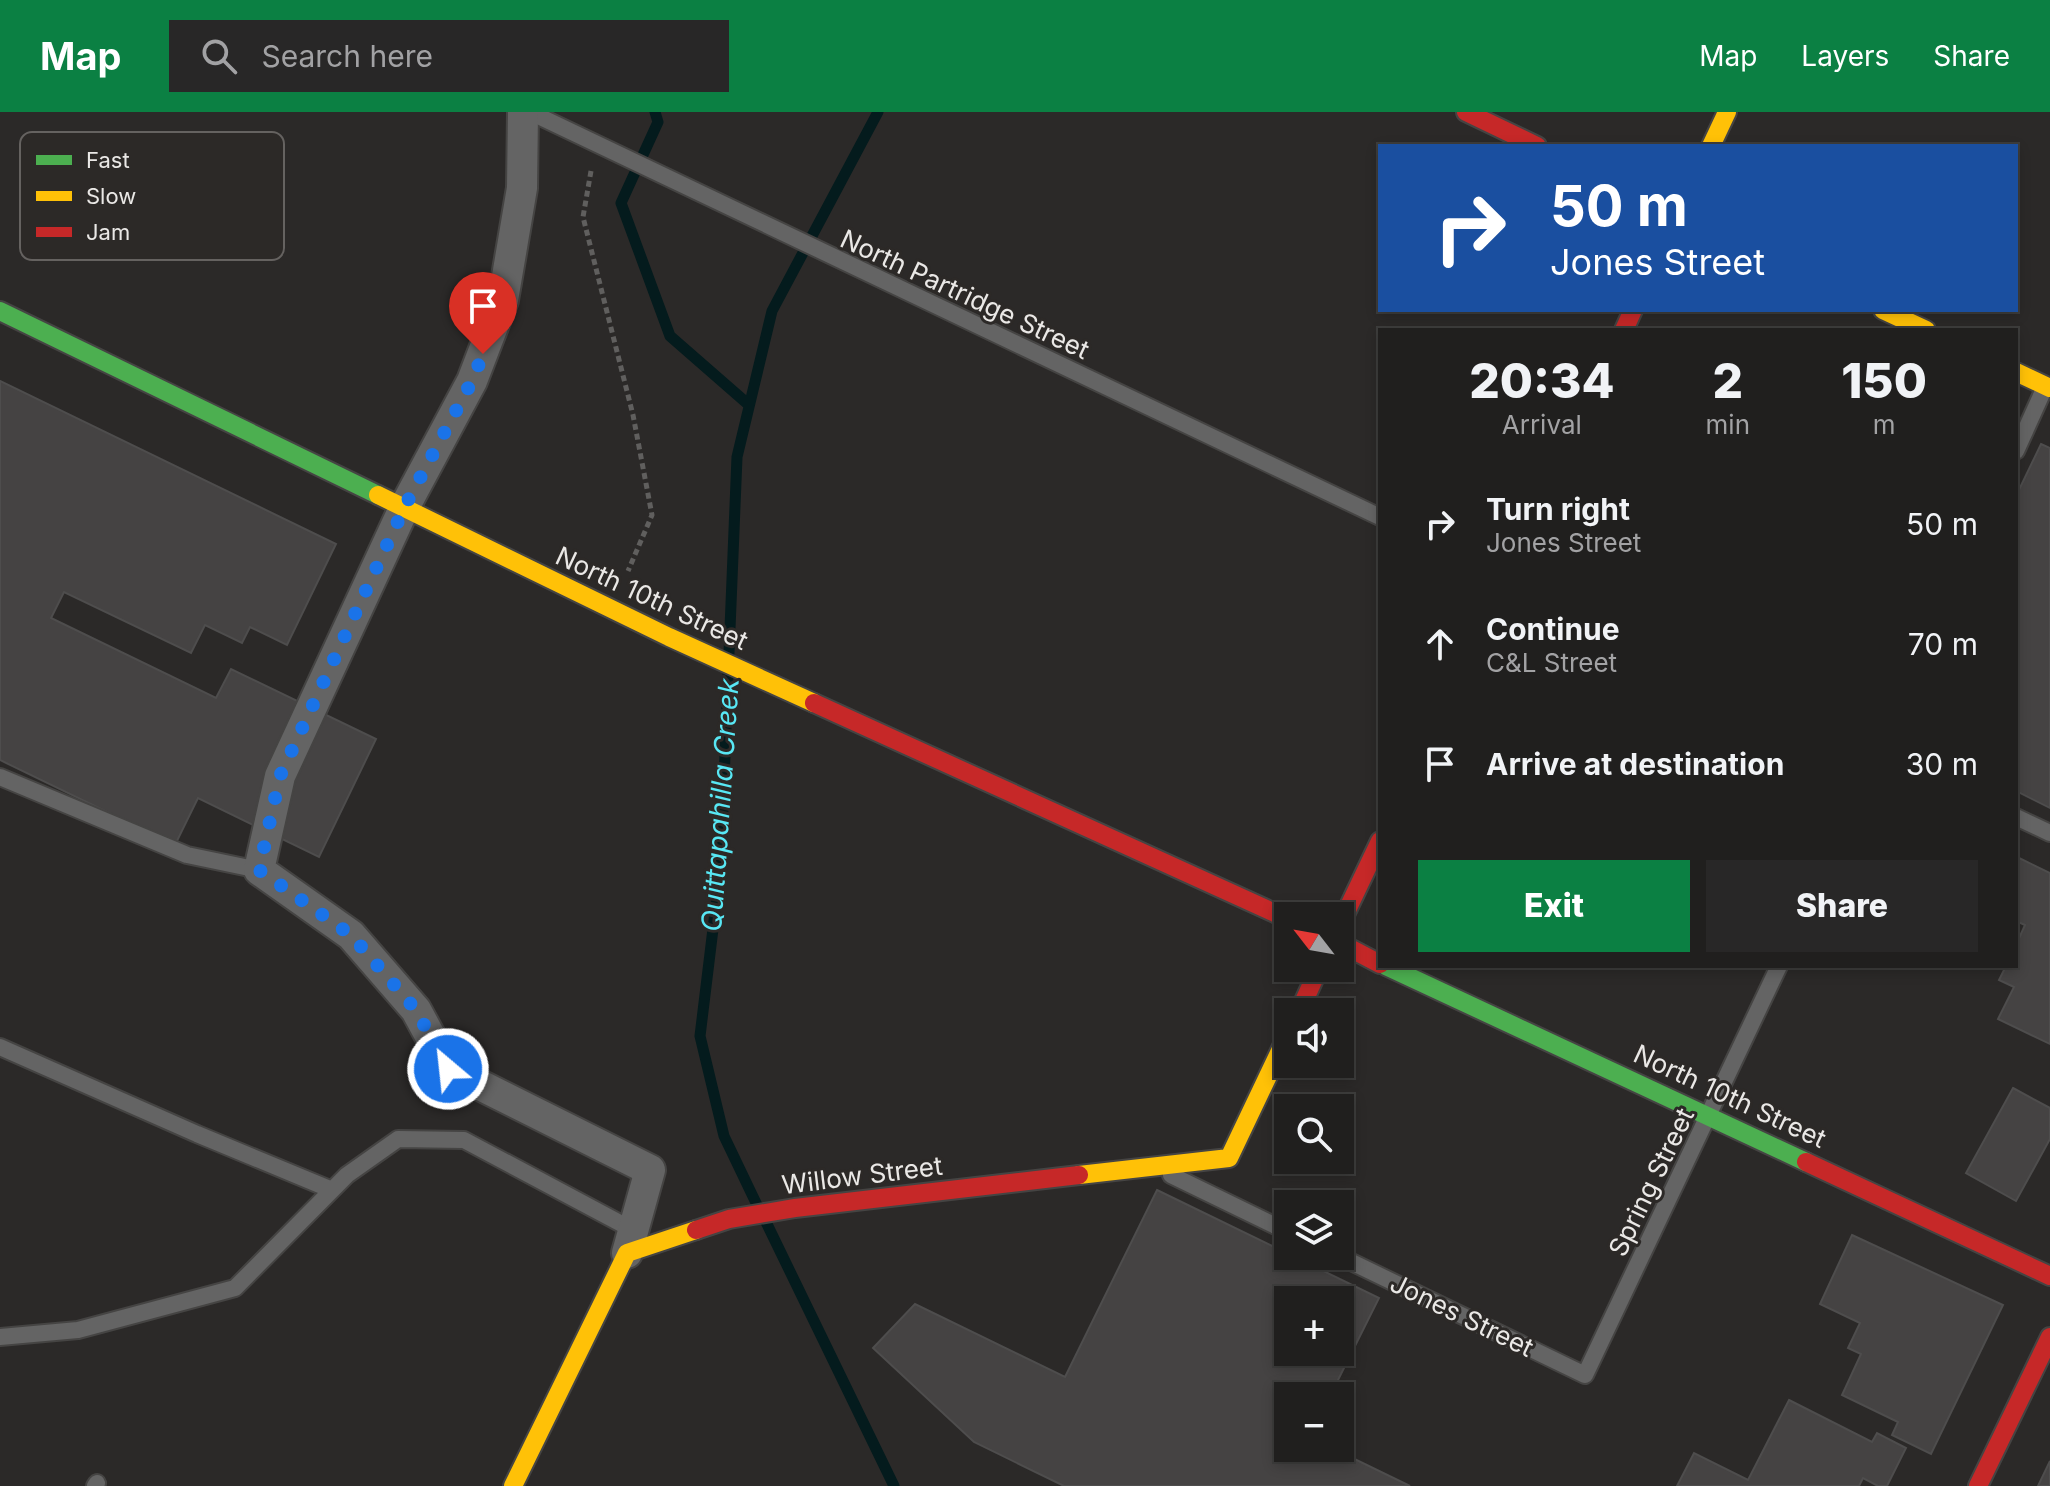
<!DOCTYPE html>
<meta charset="utf-8">
<style>
:root{--surface:#201f1e;--page:#282727;--text:#f1f3f6;--muted:#a2a2a4;--line:#3d3d3c;--accent:#0b8043}
body{margin:0;font-family:Inter,sans-serif;background:var(--page);color:var(--text);height:100vh;display:flex;flex-direction:column;font-size:30px;white-space:nowrap}
*{box-sizing:border-box;margin:0}
p{font-size:26px;color:var(--muted)}
.icon{flex:none;width:44px;height:44px;fill:none;stroke:currentColor;stroke-width:2;stroke-linecap:round;stroke-linejoin:round}
.map{position:relative;flex:1;overflow:hidden}
.panel{position:absolute;left:1378px;top:216px;width:640px;height:640px;display:flex;flex-direction:column;background:var(--surface);border-radius:0px;box-shadow:0 4px 12px #0003,0 0 0 2px var(--line)}
.panel>*{flex:none}
.top-card{position:absolute;left:1378px;top:32px;width:640px;height:168px;border-radius:0px;box-shadow:0 4px 12px #0003,0 0 0 2px var(--line);background:#1a4fa0;color:#fff;overflow:hidden}
.needle{width:52px;rotate:301deg}
.controls{position:absolute;left:1274px;top:790px;display:grid;gap:16px}
.controls a{display:grid;place-items:center;width:80px;height:80px;border-radius:0px;background:var(--surface);box-shadow:0 4px 12px #0003,0 0 0 2px var(--line);font-size:40px}
.pin{position:absolute;display:grid;place-items:center;width:68px;height:68px;color:#fff;margin:-82px -34px;border-radius:50% 50% 50% 0;rotate:-45deg;box-shadow:0 0 8px #0007}
.pin .icon{rotate:45deg}
.me{position:absolute;width:88px;margin:-44px;rotate:332deg;stroke-linejoin:round;filter:drop-shadow(0 0 6px #0008)}
.turn{display:flex;align-items:center;gap:28px;height:168px;padding:0 40px;font-size:36px}
.turn .icon{width:104px;height:104px;stroke-width:2.5}
.turn b{display:block;font-size:56px;line-height:68px}
.eta{display:flex;justify-content:space-evenly;align-items:center;height:136px;text-align:center}
.eta b{font-size:48px;font-weight:800;line-height:56px}
.cta{display:flex;gap:16px;margin-top:auto;padding:16px 40px}
.cta a{flex:1;height:92px;border-radius:0px;background:var(--accent);color:#fff;font-size:32px;font-weight:800;line-height:92px;text-align:center}
.cta a+a{background:var(--page);color:var(--text)}
ul{padding:0;list-style:none}
li{display:flex;align-items:center;gap:24px;height:120px;padding:0 40px}
li div{flex:1}
li b{display:block;font-size:30px}
li em{font-style:normal}
header{display:flex;align-items:center;gap:48px;box-sizing:border-box;height:112px;padding:0 40px;background:var(--accent);color:#fff}
header strong{font-size:38px}
nav{display:flex;gap:44px;margin-inline-start:auto;font-size:28px}
.search{width:560px;height:72px;background:var(--page);display:flex;align-items:center;gap:20px;box-sizing:border-box;padding:0 28px;border-radius:0px;color:var(--muted);font-size:30px}
.map>svg:first-child{display:block}
</style>
<header>
<strong>Map</strong>
<div class="search"><svg class="icon" aria-label="search" viewBox="0 0 24 24"><circle cx="10" cy="10" r="6"/><path d="M15 15l6 6"/></svg>Search here</div>
<nav><a>Map</a><a>Layers</a><a>Share</a></nav>
</header>
<div class="map">
<svg width="2050" height="1374" viewBox="0 0 2050 1374">
<rect width="100%" height="100%" fill="#2b2928"/>
<g fill="none" stroke-linecap="round" stroke-linejoin="round">
<path stroke="#041b1d" stroke-width="11" d="M 655,0 L 658,10 L 621,91 L 670,224 L 749,293
M 729,541 L 737,345 L 772,199 L 878,0
M 728,562 L 721,751 L 700,924 L 724,1024 L 757,1093
M 765,1108 L 894,1374"/>
</g>
<path fill="#454343" stroke="#4e4d4d" stroke-width="2" fill-rule="evenodd" d="M 0,269 L 336,432 L 287,533 L 250,515 L 242,531 L 205,513 L 191,541 L 64,480 L 51,506 L 216,586 L 231,557 L 376,627 L 319,745 L 198,686 L 175,733 L 0,648 Z
M 2041,332 L 2050,336 L 2050,696 L 2016,679 L 2016,384 Z
M 2019,746 L 2050,761 L 2050,932 L 1998,907 L 2014,875 L 1999,868 L 2006,854 L 2016,854 L 2016,833 L 2025,813 L 2016,809 L 2016,752 Z
M 2013,976 L 2050,996 L 2050,1027 L 2016,1089 L 1966,1061 Z
M 1157,1078 L 1379,1186 L 1330,1284 L 1288,1284 L 1288,1336 L 1332,1336 L 1410,1374 L 1064,1374 L 974,1330 L 873,1236 L 915,1192 L 1065,1265 ZM 1288,1188 L 1340,1188 L 1340,1240 L 1288,1240 Z
M 1852,1123 L 2003,1193 L 1931,1342 L 1892,1323 L 1898,1310 L 1842,1283 L 1861,1242 L 1848,1236 L 1860,1211 L 1820,1192 Z
M 1789,1288 L 1872,1330 L 1877,1321 L 1906,1336 L 1887,1374 L 1878,1374 L 1863,1366 L 1859,1374 L 1677,1374 L 1694,1341 L 1748,1368 Z
M 2050,1349 L 2050,1374 L 2038,1374 Z"/>
<g fill="none" stroke-linecap="round" stroke-linejoin="round">
<defs>
<path id="lane" d="M 530,0 L 1380,405
M 2016,339 L 2045,275
M 0,665 L 187,743 L 259,758
M 2016,705 L 2050,721
M 0,935 L 197,1022 L 332,1078
M 1171,1063 L 1288,1120
M 1339,1144 L 1585,1263 L 1779,854
M 0,1225 L 78,1218 L 235,1176 L 347,1063 L 398,1027 L 464,1028 L 633,1118
M 95,1374 L 97,1371"/>
<path id="street" d="M 523,0 L 522,76 L 503,188 L 472,269 L 405,394 L 280,664 L 259,758 L 351,823 L 416,898 L 448,957 L 650,1058 L 627,1141"/>
<path id="fast" d="M 0,199 L 378,383
M 1386,854 L 1806,1050"/>
<path id="slow" d="M 1711,34 L 1727,0
M 1883,198 L 1926,218
M 2016,260 L 2050,276
M 378,383 L 669,525 L 814,591
M 1079,1063 L 1229,1046 L 1288,922
M 513,1374 L 627,1141 L 696,1118"/>
<path id="jam" d="M 1466,0 L 1537,34
M 1624,218 L 1633,198
M 814,591 L 1288,807
M 1340,813 L 1380,729
M 1340,831 L 1380,852
M 1299,900 L 1319,856
M 1806,1050 L 2050,1164
M 696,1118 L 729,1107 L 795,1096 L 1079,1063
M 1978,1374 L 2050,1225"/>
</defs>
<use href="#lane" stroke="#454443" stroke-width="20"/>
<use href="#street" stroke="#454443" stroke-width="34"/>
<use href="#fast" stroke="#454443" stroke-width="22"/>
<use href="#slow" stroke="#454443" stroke-width="22"/>
<use href="#jam" stroke="#454443" stroke-width="22"/>
<path stroke="#605f5e" stroke-width="5" stroke-dasharray="6 4" stroke-linecap="butt" d="M 591,59 L 583,105 L 633,303 L 652,403 L 628,459"/>
<use href="#lane" stroke="#646464" stroke-width="16"/>
<use href="#street" stroke="#646464" stroke-width="30"/>
<use href="#fast" stroke="#4caf50" stroke-width="18"/>
<use href="#slow" stroke="#ffc107" stroke-width="18"/>
<use href="#jam" stroke="#c62828" stroke-width="18"/>
</g>
<g fill="none" stroke-linecap="round" stroke-linejoin="round">
<path stroke="#1a73e8" stroke-width="14" stroke-dasharray="0 25.2" d="M 448,957 L 416,898 L 351,823 L 259,758 L 280,664 L 405,394 L 472,269 L 483,242"/>
</g>
<g text-anchor="middle" dominant-baseline="central" stroke-width="6" stroke-linejoin="round" paint-order="stroke">
<g font-size="26" fill="#eae8e6" stroke="#2c2927">
<text transform="translate(965 182) rotate(25)">North Partridge Street</text>
<text transform="translate(652 486) rotate(25)">North 10th Street</text>
<text transform="translate(1730 984) rotate(25)">North 10th Street</text>
<text transform="translate(862 1063) rotate(-7)">Willow Street</text>
<text transform="translate(1651 1070) rotate(-64)">Spring Street</text>
<text transform="translate(1462 1203) rotate(26)">Jones Street</text>
</g>
<g font-size="28" font-style="italic" fill="#58e7f4" stroke="#2c2927">
<text transform="translate(720 693) rotate(-86)">Quittapahilla Creek</text>
</g>
</g>
<rect x="20" y="20" width="264" height="128" rx="12" fill="#2c2927" stroke="#656260" stroke-width="2"/>
<rect x="36" y="43" width="36" height="10" fill="#4caf50"/>
<rect x="36" y="79" width="36" height="10" fill="#ffc107"/>
<rect x="36" y="115" width="36" height="10" fill="#c62828"/>
<g font-size="22" fill="#eae8e6">
<text x="86" y="56">Fast</text>
<text x="86" y="92">Slow</text>
<text x="86" y="128">Jam</text>
</g>
</svg>
<div class="controls">
<a><svg class="needle" viewBox="-14 -14 28 28"><path d="M0-13l5 13h-10z" fill="#e53935"/><path d="M0 13l5-13h-10z" fill="#a2a2a4"/></svg></a>
<a><svg class="icon" aria-label="sound" viewBox="0 0 24 24"><path d="M4 9h4l5-4v14l-5-4H4zM17 9q2 3 0 6"/></svg></a>
<a><svg class="icon" aria-label="search" viewBox="0 0 24 24"><circle cx="10" cy="10" r="6"/><path d="M15 15l6 6"/></svg></a>
<a><svg class="icon" aria-label="layers" viewBox="0 0 24 24"><path d="M12 4l9 5-9 5-9-5zM3 14l9 5 9-5"/></svg></a>
<a>+</a>
<a>−</a>
</div>
<div class="pin" style="left:483px;top:242px;background:#d93025"><svg class="icon" aria-label="arrive" viewBox="0 0 24 24"><path d="M6 21V4h12l-3 4 3 4H6"/></svg></div>
<svg class="me" style="left:448px;top:957px" viewBox="-20 -20 40 40"><circle r="17" fill="#1a73e8" stroke="#fff" stroke-width="3"/><path d="M0-11L8 9 0 5-8 9z" fill="#fff"/></svg>
<div class="top-card">
<div class="turn"><svg class="icon" aria-label="right" viewBox="0 0 24 24"><path d="M7 20v-9h11M14 6l5 5-5 5"/></svg><div><b>50 m</b>Jones Street</div></div>
</div>
<section class="panel">
<div class="eta">
<div><b>20:34</b><p>Arrival</p></div>
<div><b>2</b><p>min</p></div>
<div><b>150</b><p>m</p></div>
</div>
<ul>
<li><svg class="icon" aria-label="right" viewBox="0 0 24 24"><path d="M7 20v-9h11M14 6l5 5-5 5"/></svg><div><b>Turn right</b><p>Jones Street</p></div><em>50 m</em></li>
<li><svg class="icon" aria-label="ahead" viewBox="0 0 24 24"><path d="M12 20V5M6 11l6-6 6 6"/></svg><div><b>Continue</b><p>C&amp;L Street</p></div><em>70 m</em></li>
<li><svg class="icon" aria-label="arrive" viewBox="0 0 24 24"><path d="M6 21V4h12l-3 4 3 4H6"/></svg><div><b>Arrive at destination</b></div><em>30 m</em></li>
</ul>
<div class="cta"><a>Exit</a><a>Share</a></div>
</section>
</div>
